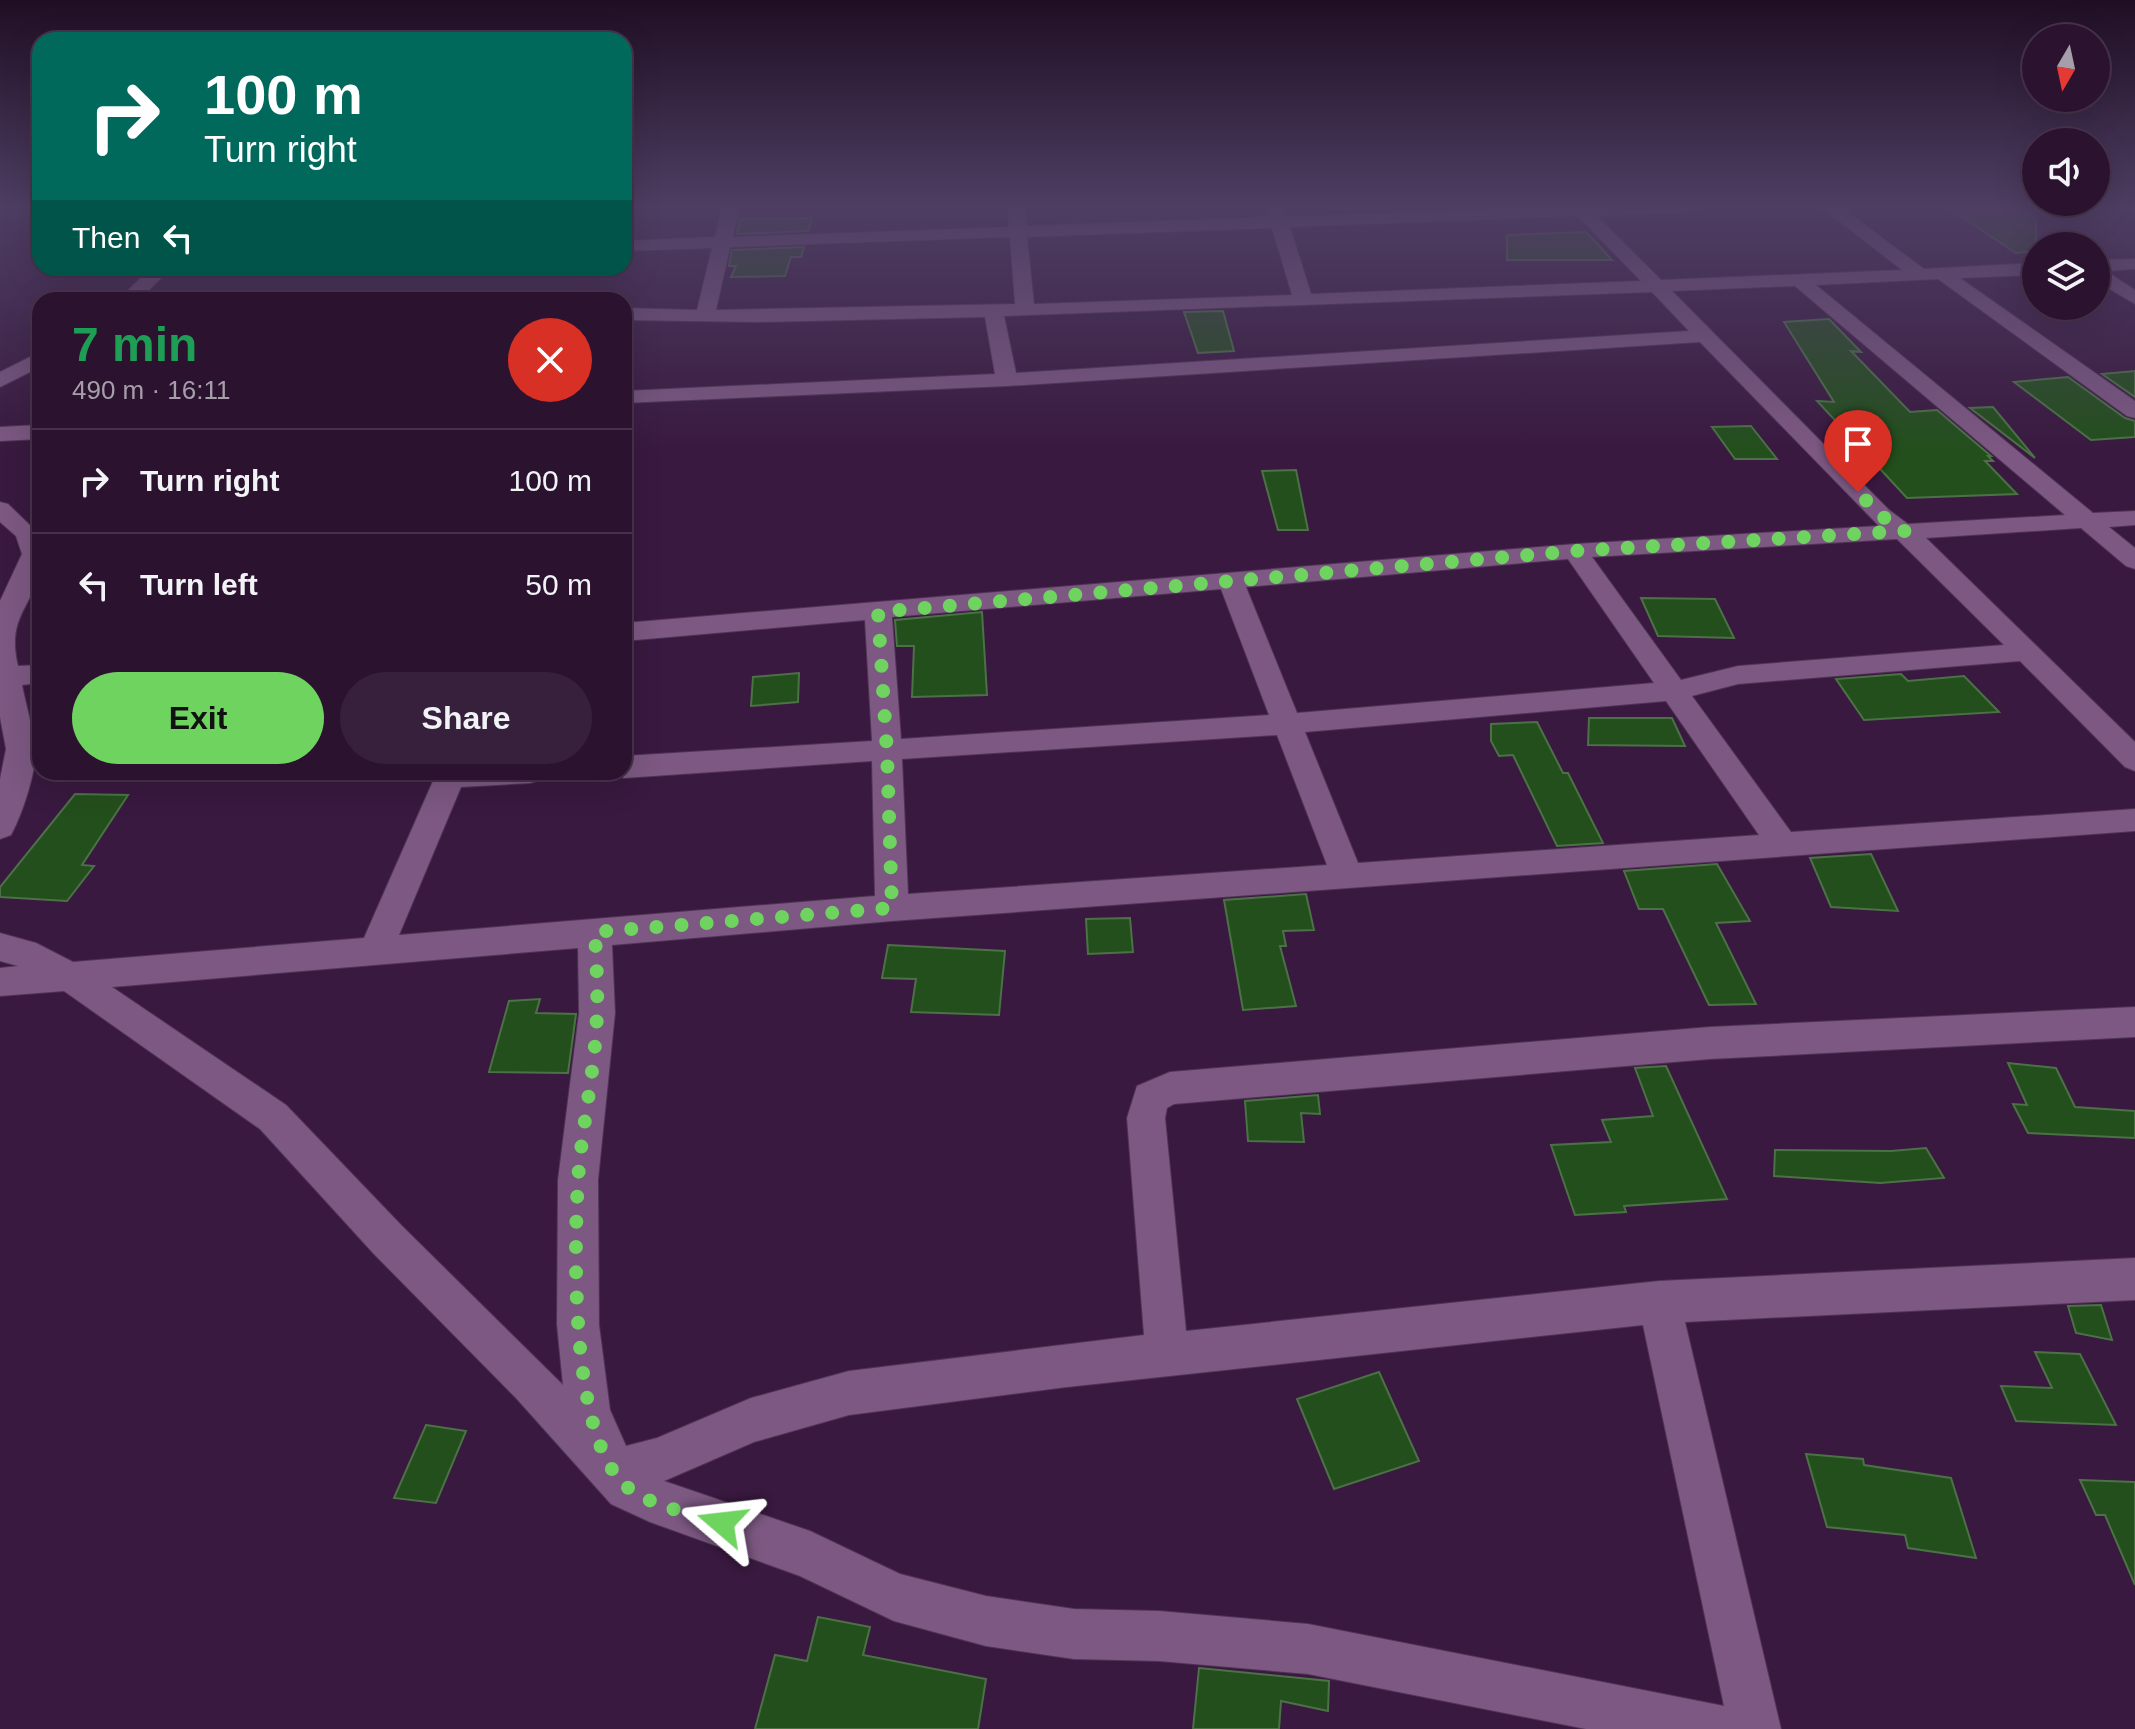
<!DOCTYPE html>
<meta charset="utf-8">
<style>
:root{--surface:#2b132f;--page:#37203b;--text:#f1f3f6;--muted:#a69eaa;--line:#47324b;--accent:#6fd360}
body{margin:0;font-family:Arial,sans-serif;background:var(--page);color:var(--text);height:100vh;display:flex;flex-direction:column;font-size:30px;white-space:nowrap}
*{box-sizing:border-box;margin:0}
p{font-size:26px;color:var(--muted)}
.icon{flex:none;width:44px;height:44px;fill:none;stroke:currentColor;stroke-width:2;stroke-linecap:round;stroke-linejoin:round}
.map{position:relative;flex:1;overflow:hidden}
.side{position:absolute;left:32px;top:292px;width:600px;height:488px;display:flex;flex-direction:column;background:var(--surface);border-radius:24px;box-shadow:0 8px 32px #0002,0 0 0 2px var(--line)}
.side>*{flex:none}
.guide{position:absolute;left:32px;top:32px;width:600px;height:244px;border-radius:24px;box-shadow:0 8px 32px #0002,0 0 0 2px var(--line);background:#00695c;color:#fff;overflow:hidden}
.needle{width:52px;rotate:189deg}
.tools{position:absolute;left:2022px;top:24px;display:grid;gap:16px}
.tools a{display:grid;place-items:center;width:88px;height:88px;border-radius:50%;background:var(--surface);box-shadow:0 8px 32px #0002,0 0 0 2px var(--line);font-size:40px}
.pin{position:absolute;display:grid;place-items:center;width:68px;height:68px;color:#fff;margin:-82px -34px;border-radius:50% 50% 50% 0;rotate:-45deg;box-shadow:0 0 8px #0007}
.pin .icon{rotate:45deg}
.me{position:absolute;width:88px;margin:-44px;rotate:287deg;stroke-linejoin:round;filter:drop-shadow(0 0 6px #0008)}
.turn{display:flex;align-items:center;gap:28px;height:168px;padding:0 40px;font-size:36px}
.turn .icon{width:104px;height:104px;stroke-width:2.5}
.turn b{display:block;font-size:56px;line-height:68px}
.then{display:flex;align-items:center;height:76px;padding:0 40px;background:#0003;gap:16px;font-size:30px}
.round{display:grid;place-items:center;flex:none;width:84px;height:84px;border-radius:42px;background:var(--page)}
.head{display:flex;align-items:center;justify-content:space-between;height:136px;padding:0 40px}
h1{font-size:48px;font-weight:600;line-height:60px;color:#1e9e55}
.primary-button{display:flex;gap:16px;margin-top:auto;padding:16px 40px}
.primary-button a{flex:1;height:92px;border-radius:48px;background:var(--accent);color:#111;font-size:32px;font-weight:600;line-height:92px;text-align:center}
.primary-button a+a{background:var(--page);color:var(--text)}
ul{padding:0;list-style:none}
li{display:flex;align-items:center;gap:24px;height:104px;padding:0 40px;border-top:2px solid var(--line)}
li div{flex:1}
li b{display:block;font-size:30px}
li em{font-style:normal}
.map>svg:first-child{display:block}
</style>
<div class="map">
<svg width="2135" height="1729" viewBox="0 0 2135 1729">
<rect width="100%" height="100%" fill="#39193f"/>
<path fill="#234f1c" stroke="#4c7147" stroke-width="2" d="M 1947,207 L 2020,207 L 2036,219 L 2036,251 L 2016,253 Z
M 812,218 L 808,231 L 737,234 L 740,219 Z
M 1586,232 L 1612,260 L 1507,260 L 1507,235 Z
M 804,247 L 801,257 L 791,257 L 785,276 L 731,277 L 736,266 L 729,266 L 732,250 Z
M 1223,311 L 1234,351 L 1198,353 L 1184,312 Z
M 1829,319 L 1861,352 L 1851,351 L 1910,412 L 1937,410 L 1991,456 L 1988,456 L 1993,461 L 1985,461 L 2017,494 L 1907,498 L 1817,401 L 1834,402 L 1784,322 Z
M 2135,371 L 2135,397 L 2102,374 Z
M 2068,377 L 2125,418 L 2135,421 L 2135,437 L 2091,440 L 2014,382 Z
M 1993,407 L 2035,458 L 1970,408 Z
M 1751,426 L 1777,459 L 1735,459 L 1712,427 Z
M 1296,470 L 1308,530 L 1278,530 L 1262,471 Z
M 1641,598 L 1715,599 L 1734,638 L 1658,636 Z
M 982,612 L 987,695 L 912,697 L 914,646 L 897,646 L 895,620 Z
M 799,673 L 798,702 L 751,706 L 753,677 Z
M 1901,674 L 1908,681 L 1964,676 L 1999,712 L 1864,720 L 1836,679 Z
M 1589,718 L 1672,718 L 1685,746 L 1588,745 Z
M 1537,722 L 1563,773 L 1568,773 L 1603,843 L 1557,846 L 1513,755 L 1499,756 L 1491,741 L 1491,724 Z
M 75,794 L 128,795 L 82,865 L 94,866 L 67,901 L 0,897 L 0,887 Z
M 1871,854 L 1898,911 L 1831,907 L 1810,858 Z
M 1717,864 L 1750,921 L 1716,923 L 1756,1004 L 1709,1005 L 1663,909 L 1639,909 L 1624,871 Z
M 1306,894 L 1314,930 L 1283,931 L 1286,946 L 1280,946 L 1296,1006 L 1243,1010 L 1224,900 Z
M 1130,918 L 1133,952 L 1088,954 L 1086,919 Z
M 888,945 L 1005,951 L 999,1015 L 911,1012 L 916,979 L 882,978 Z
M 540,999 L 536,1013 L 576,1014 L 568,1073 L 489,1072 L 509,1001 Z
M 2008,1063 L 2056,1068 L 2075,1107 L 2135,1111 L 2135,1138 L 2028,1133 L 2013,1104 L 2027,1105 Z
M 1666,1066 L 1727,1199 L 1624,1206 L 1626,1212 L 1575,1215 L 1551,1145 L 1611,1142 L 1602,1120 L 1653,1116 L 1635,1068 Z
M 1318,1095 L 1320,1114 L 1301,1113 L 1304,1142 L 1248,1141 L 1245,1101 Z
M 1926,1148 L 1944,1178 L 1880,1183 L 1774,1176 L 1775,1150 L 1891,1151 Z
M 2101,1305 L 2112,1340 L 2076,1333 L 2068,1306 Z
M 2035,1352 L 2080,1354 L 2116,1425 L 2016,1421 L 2001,1386 L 2052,1388 Z
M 1379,1372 L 1419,1461 L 1334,1489 L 1297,1399 Z
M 426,1425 L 466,1431 L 436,1503 L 394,1498 Z
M 1806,1454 L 1863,1459 L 1864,1465 L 1951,1478 L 1976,1558 L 1908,1548 L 1905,1535 L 1827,1527 Z
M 2080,1480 L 2135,1482 L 2135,1585 L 2105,1515 L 2096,1515 Z
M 818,1617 L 870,1627 L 863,1655 L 986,1679 L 978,1729 L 755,1729 L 775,1655 L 807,1661 Z
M 1199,1668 L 1329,1681 L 1328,1711 L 1281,1701 L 1279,1729 L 1193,1729 Z"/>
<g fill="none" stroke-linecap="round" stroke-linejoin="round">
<defs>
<path id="street" d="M 722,207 L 739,207 L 733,237 L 1009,227 L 1008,207 L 1025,207 L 1026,226 L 1269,217 L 1267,207 L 1284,207 L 1287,217 L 1537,207 L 1699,207 L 1691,212 L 1597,216 L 1661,280 L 1902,270 L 1821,207 L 1841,207 L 1924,269 L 2036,263 L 2036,275 L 1960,278 L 2135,401 L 2135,418 L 2127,416 L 1938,279 L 1816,285 L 2093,513 L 2135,511 L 2135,525 L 2109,527 L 2135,548 L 2135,569 L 2126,566 L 2081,528 L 1926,538 L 2135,742 L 2135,771 L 2125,767 L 2020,661 L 1738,684 L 1692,696 L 1791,832 L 2135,809 L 2135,831 L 892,921 L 612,945 L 615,1013 L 598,1180 L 599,1325 L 610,1410 L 626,1446 L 657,1438 L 751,1398 L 849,1371 L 1144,1335 L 1127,1118 L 1137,1086 L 1170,1072 L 1710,1027 L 2135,1007 L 2135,1037 L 1710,1059 L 1174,1104 L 1167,1108 L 1165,1118 L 1186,1331 L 1659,1281 L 2135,1258 L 2135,1300 L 1685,1322 L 1781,1729 L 1586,1729 L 1308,1674 L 1159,1661 L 1074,1659 L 986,1646 L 894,1621 L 800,1576 L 650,1522 L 611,1504 L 516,1398 L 374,1254 L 260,1129 L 64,991 L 0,996 L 0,968 L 18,966 L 0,961 L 0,933 L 36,943 L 73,962 L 364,938 L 437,772 L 545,772 L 541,780 L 530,783 L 461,787 L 399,935 L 875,896 L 872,761 L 624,778 L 612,772 L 624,772 L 624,756 L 872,741 L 865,620 L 624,641 L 624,623 L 1575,544 L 1879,526 L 1700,342 L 1007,386 L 624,403 L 624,391 L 995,374 L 985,317 L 757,322 L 624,320 L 624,308 L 697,310 L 712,248 L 624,251 L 624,241 L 715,237 ZM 1578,216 L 1641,281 L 1311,294 L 1290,227 ZM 1272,228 L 1292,295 L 1034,304 L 1027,237 ZM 1010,237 L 1015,304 L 716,310 L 730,247 ZM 1795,286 L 2065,515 L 1908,524 L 1889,510 L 1672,291 ZM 1652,292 L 1689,331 L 1016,373 L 1004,316 ZM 1897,539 L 2004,645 L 1738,666 L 1681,680 L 1592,557 ZM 1568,559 L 1654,683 L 1297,713 L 1246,587 ZM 1221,589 L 1269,715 L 901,739 L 892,617 ZM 1666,701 L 1759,835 L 1358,863 L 1305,732 ZM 1277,735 L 1327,865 L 908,894 L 902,759 ZM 578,948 L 579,1013 L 558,1180 L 557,1325 L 563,1385 L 402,1226 L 286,1105 L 112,987 ZM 1643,1325 L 1724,1706 L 1308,1624 L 1159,1611 L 1074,1609 L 986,1596 L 900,1574 L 810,1531 L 664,1481 L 754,1442 L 849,1415 L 1067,1387 Z
M 2125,207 L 2135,207 L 2135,214 Z
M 2135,259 L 2135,269 L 2106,271 L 2135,290 L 2135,304 L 2096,281 L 2096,260 Z
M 151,268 L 171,268 L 139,300 L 118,300 Z
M 40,352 L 40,367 L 0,387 L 0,372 Z
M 40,425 L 40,439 L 0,441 L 0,427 Z
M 0,502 L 8,504 L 40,535 C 40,546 42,558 40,568 C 33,608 6,616 18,666 L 40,665 L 40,683 L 22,685 C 26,705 32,725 35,746 C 38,768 22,815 11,835 L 0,839 L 0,779 L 6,749 L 0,717 L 0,601 L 22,554 L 16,536 L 0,522 Z"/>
</defs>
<use href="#street" stroke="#4f3454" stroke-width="2"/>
<use href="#street" fill="#7c5882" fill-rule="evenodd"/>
</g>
<linearGradient id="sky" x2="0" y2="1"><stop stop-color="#1f0e23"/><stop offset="0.46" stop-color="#4e3e63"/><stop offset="1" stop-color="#4e3e63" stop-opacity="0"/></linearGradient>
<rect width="2135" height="450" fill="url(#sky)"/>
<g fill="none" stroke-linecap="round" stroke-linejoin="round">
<path stroke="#6fd360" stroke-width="14" stroke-dasharray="0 25.2" d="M 722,1523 C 695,1515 647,1505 626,1486 C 570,1437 574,1252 578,1180 C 582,1124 596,1067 597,1011 C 598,985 596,958 595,932 L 892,908 L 887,752 L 878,612 L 1575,551 L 1905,531 L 1880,515 L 1858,492"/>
</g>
</svg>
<div class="tools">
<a><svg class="needle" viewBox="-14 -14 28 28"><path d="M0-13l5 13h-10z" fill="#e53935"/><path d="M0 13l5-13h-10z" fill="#a69eaa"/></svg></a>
<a><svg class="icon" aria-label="sound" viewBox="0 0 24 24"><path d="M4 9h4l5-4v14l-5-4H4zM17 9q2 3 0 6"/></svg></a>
<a><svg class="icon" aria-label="layers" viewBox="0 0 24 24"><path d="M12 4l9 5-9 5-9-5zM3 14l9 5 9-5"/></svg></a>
</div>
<div class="pin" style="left:1858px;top:492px;background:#d93025"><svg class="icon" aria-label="arrive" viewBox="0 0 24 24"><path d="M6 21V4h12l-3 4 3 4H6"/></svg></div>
<svg class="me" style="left:722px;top:1523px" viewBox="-20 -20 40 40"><path d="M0-17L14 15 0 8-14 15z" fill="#6fd360" stroke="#fff" stroke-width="4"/></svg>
<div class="guide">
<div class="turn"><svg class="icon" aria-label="right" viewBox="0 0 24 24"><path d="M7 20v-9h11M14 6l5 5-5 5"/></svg><div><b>100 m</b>Turn right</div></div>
<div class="then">Then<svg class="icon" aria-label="left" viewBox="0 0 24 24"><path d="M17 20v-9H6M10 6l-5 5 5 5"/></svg></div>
</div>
<section class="side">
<div class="head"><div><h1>7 min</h1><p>490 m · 16:11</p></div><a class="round" style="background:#d93025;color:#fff"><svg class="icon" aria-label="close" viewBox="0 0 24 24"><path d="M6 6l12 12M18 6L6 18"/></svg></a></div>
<ul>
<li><svg class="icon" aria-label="right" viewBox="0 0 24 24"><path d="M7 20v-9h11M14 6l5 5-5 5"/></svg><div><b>Turn right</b></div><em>100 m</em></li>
<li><svg class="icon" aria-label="left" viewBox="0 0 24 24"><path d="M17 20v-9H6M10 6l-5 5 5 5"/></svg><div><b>Turn left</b></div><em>50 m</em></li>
</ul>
<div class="primary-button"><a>Exit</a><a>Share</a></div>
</section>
</div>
